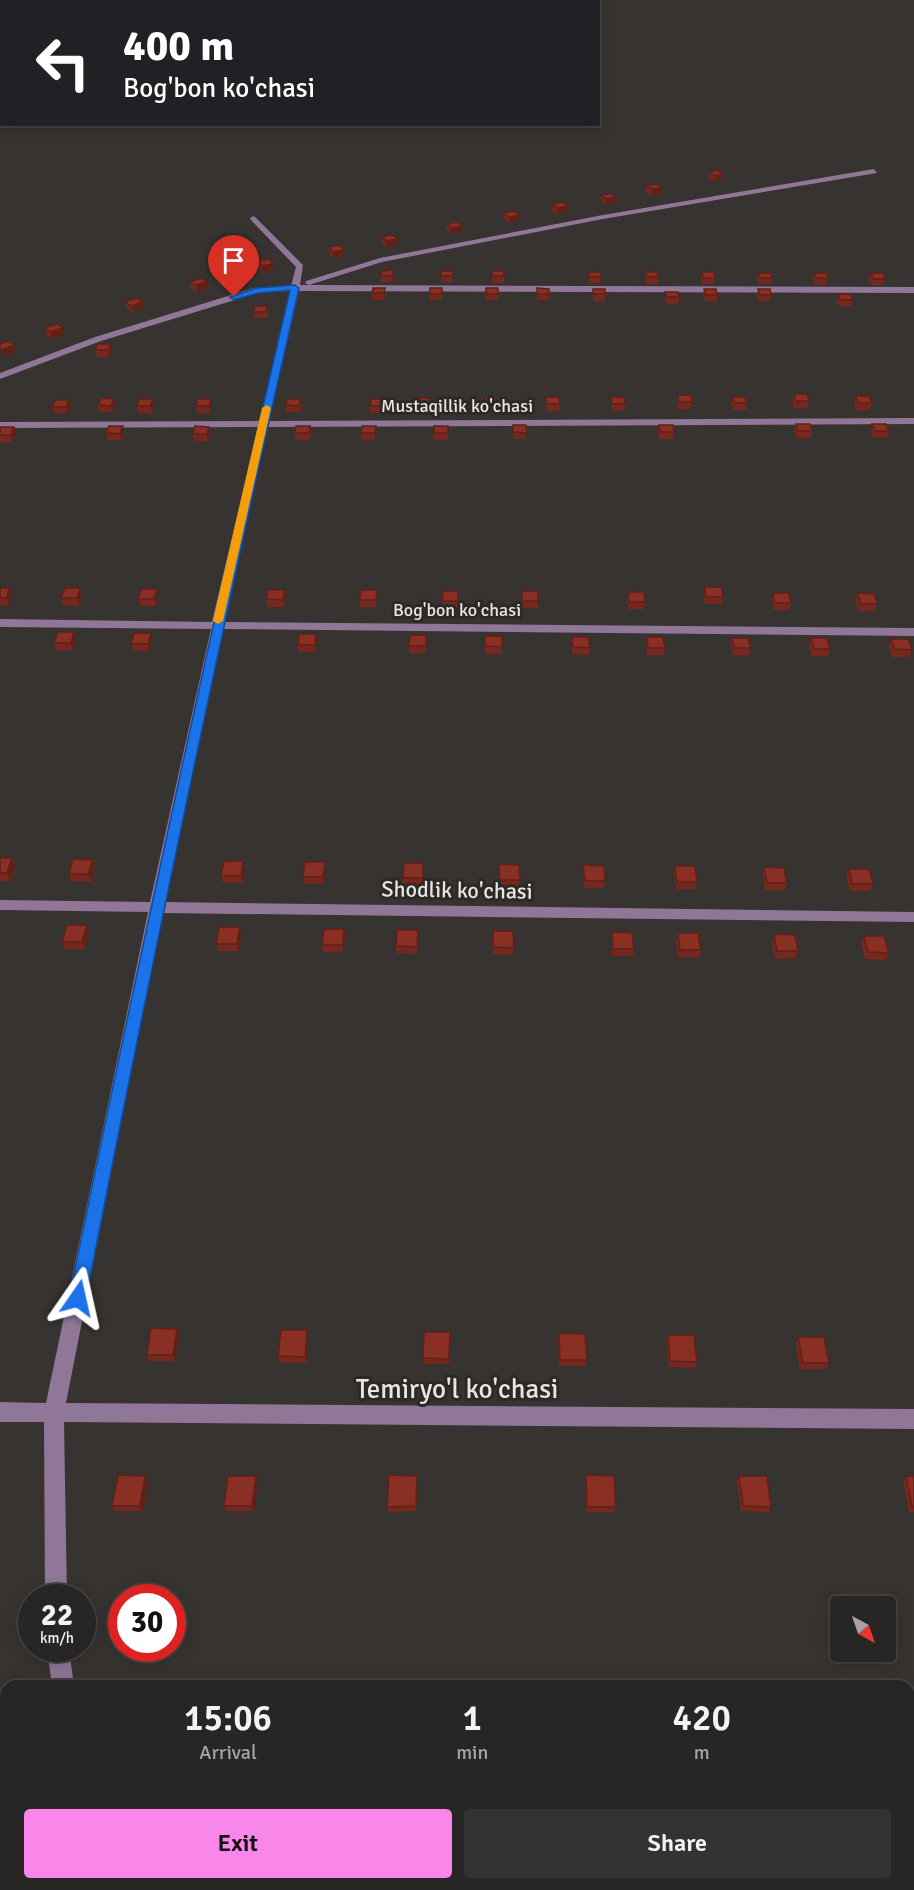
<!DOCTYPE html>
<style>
:root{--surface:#282625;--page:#343232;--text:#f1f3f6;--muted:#a5a5a7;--line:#444342;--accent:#f987e9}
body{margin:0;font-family:Signika,sans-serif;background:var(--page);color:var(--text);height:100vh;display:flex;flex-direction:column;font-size:22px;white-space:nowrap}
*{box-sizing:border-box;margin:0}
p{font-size:20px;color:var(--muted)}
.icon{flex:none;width:33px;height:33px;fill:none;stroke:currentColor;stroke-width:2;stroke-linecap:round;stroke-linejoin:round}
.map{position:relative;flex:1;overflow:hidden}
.details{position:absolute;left:0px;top:1680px;width:915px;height:210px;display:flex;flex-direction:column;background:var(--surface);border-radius:18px 18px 0 0;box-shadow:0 3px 15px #0003,0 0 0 2px var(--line)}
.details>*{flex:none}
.guide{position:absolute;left:0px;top:0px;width:600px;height:126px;box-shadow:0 3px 15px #0003,0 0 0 2px var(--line);background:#202124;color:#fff;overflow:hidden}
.needle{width:39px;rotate:140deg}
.tools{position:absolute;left:830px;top:1596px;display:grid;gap:12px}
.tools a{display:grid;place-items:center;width:66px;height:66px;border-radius:6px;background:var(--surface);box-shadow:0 3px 15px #0003,0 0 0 2px var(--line);font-size:30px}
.speed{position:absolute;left:18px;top:1584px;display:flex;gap:12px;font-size:30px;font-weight:700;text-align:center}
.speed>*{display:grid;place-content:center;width:78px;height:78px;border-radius:50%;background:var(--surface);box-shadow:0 3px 15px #0003,0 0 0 2px var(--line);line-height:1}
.speed small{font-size:15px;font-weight:400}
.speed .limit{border:9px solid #d22;background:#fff;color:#111}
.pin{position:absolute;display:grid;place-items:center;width:51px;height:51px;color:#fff;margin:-62px -26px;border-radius:50% 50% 50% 0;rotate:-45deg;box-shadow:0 0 6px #0007}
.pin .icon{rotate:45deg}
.me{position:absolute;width:66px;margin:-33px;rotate:11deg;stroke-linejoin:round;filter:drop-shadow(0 0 4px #0008)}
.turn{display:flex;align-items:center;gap:21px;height:126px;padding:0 24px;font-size:27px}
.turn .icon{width:78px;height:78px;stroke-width:2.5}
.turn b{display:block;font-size:42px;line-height:51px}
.eta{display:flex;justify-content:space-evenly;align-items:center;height:102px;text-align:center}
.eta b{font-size:36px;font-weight:600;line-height:42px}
.action{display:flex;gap:12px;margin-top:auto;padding:12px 24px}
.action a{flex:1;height:69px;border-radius:6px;background:var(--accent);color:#111;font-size:24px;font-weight:600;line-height:69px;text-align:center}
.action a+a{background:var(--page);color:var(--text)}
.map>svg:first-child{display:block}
</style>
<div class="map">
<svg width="914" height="1890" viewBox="0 0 914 1890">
<rect width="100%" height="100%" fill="#363331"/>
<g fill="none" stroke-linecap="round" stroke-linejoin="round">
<path fill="#907797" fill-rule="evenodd" d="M 874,169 L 877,173 L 603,219 L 382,262 L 309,285 L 914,287 L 914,293 L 299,291 L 269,421 L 914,418 L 914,424 L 268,427 L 224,622 L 914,628 L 914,636 L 223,629 L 164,902 L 914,912 L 914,922 L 162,913 L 66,1403 L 914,1409 L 914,1429 L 64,1422 L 67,1598 L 45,1598 L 44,1422 L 0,1422 L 0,1402 L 46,1403 L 148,912 L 0,910 L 0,900 L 150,902 L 211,629 L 0,627 L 0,619 L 212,622 L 258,427 L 0,428 L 0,422 L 260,421 L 290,291 L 258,293 L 101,341 L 0,379 L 0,373 L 95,337 L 254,288 L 291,286 L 296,267 L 251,220 L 250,218 L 254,216 L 303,265 L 300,285 L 309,285 L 305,283 L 306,281 L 380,258 L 603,215 Z
M 47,1648 L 69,1648 L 74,1686 L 52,1686 Z
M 79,1884 L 103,1884 L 104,1890 L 80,1890 Z"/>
</g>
<path fill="#76281e" d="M 709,173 L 723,173 L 722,179 L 715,181 L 708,179 Z
M 646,186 L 661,188 L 661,194 L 651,195 L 646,192 Z
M 601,195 L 616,197 L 616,203 L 606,205 L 601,201 Z
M 553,204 L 568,206 L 567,212 L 557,214 L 552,210 Z
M 504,213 L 519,221 L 509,223 L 504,219 Z
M 447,224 L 462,232 L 451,234 L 447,230 Z
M 382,237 L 397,245 L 387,247 L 382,243 Z
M 329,247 L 344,250 L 344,256 L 333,258 L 329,254 Z
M 258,261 L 273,264 L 274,270 L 262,272 L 258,268 Z
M 393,270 L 393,282 L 381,282 L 381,276 Z
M 441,271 L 453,271 L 452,282 L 441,282 Z
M 492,271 L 504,271 L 504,283 L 492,283 Z
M 589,272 L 601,277 L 601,283 L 589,283 Z
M 645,272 L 658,277 L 658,284 L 646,284 L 645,278 Z
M 702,272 L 715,278 L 714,284 L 702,284 L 701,279 Z
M 758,273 L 772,278 L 771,284 L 759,284 L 757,279 Z
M 814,273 L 828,278 L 826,285 L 815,285 L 813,279 Z
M 871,273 L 885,279 L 883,285 L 872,285 L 869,280 Z
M 190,282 L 207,282 L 208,288 L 197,292 L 191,288 Z
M 385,288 L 384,300 L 372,300 L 372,293 Z
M 430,288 L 442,288 L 442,300 L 430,300 Z
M 486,288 L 498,288 L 498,300 L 486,300 Z
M 537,288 L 549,294 L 549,300 L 537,300 Z
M 593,289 L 605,294 L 605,301 L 593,301 Z
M 704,289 L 717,295 L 717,301 L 705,301 L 703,295 Z
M 758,289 L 771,295 L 770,301 L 759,301 L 757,296 Z
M 665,292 L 679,297 L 678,304 L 666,304 L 665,298 Z
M 838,294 L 853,300 L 851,306 L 839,306 L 837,301 Z
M 125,302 L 143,302 L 144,308 L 133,312 L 127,308 Z
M 267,306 L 268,312 L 267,318 L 254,318 L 254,312 Z
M 45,328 L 64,335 L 52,339 L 46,334 Z
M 111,344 L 112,350 L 109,357 L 97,357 L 95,350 Z
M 794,394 L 809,401 L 808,408 L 794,408 L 792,401 Z
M 678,395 L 692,402 L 691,409 L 678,409 L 677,402 Z
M 855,396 L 872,403 L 870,410 L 856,410 L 854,403 Z
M 546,397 L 560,404 L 559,411 L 546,411 Z
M 611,397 L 625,404 L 625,411 L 611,411 Z
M 732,397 L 747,403 L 746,410 L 733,410 L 731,403 Z
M 430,398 L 429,412 L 416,412 L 416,405 Z
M 484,398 L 497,398 L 497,411 L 484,411 Z
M 211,399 L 212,406 L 210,413 L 197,413 L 196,406 Z
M 300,399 L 301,405 L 300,412 L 286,412 L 286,405 Z
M 69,400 L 71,406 L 68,413 L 54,413 L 52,407 Z
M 98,405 L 115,405 L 113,412 L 99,412 Z
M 137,406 L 154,406 L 152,413 L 138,413 Z
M 370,406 L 384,406 L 384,413 L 370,413 Z
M 796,424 L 812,431 L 811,438 L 797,438 L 794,431 Z
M 872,424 L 889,431 L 887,438 L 873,438 L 871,430 Z
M 513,425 L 526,425 L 526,439 L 513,439 Z
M 659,425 L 674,432 L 673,439 L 659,439 L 658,431 Z
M 310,426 L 311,433 L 309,440 L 295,440 L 295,433 Z
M 376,426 L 375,440 L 361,440 L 361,433 Z
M 434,426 L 448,426 L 448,440 L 434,440 Z
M 0,427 L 14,427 L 16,434 L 12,442 L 0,442 Z
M 106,433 L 124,433 L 121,440 L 108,440 Z
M 210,433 L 208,441 L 194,441 L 193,434 Z
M 705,587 L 723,597 L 722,604 L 705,604 L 704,594 Z
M 0,588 L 12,595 L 9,605 L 0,605 Z
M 80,588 L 82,596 L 79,606 L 63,605 L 61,598 Z
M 157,589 L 158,596 L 156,606 L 140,606 L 138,599 Z
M 284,590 L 285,597 L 284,607 L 267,607 L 267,599 Z
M 377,590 L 376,607 L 360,607 L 360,600 Z
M 443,591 L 458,591 L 458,608 L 442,608 Z
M 522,591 L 538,601 L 538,608 L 522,608 Z
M 628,592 L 645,602 L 644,609 L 628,609 L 627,599 Z
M 773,593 L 791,603 L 790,610 L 774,610 L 772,600 Z
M 857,593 L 877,604 L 875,611 L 859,611 L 855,601 Z
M 316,634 L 317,641 L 315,652 L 298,652 L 298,645 Z
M 485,636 L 502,636 L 502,654 L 485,654 Z
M 572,637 L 590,648 L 589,655 L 572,654 Z
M 647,637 L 665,648 L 664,655 L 647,655 L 646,644 Z
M 732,638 L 751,648 L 749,656 L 733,655 L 731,645 Z
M 811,638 L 830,649 L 828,656 L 812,656 L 809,645 Z
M 891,639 L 912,650 L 909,657 L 892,657 L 889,646 Z
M 76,640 L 73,650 L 56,650 L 54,643 Z
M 152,640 L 149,651 L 133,651 L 131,644 Z
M 426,642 L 426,653 L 409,653 L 409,646 Z
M 0,858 L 12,858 L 15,866 L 10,881 L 0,881 Z
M 93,860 L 95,867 L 91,882 L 71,881 L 69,874 Z
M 423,863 L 423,886 L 403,886 L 403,878 Z
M 499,864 L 520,880 L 519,887 L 499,887 Z
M 583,865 L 605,881 L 604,888 L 584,888 L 583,873 Z
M 675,866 L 697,882 L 696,889 L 676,889 L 674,874 Z
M 764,867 L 787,883 L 785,890 L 765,890 L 763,875 Z
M 245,869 L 242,883 L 223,883 L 221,876 Z
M 325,869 L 324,884 L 304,884 L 303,877 Z
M 849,869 L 873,884 L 870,891 L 850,891 L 846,876 Z
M 87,925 L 89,932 L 85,949 L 64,949 L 62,942 Z
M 418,930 L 417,954 L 396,953 L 396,946 Z
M 493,931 L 514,948 L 513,955 L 493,954 Z
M 612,932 L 634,949 L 633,956 L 612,956 L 611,939 Z
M 678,933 L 701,950 L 699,957 L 678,957 L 676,941 Z
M 241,934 L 238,951 L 218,951 L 216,944 Z
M 774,934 L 798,951 L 796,958 L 775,959 L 772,942 Z
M 345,936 L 343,952 L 323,952 L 322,945 Z
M 864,936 L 889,953 L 886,960 L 865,959 L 861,943 Z
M 177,1329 L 179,1335 L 175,1361 L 149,1361 L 147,1355 Z
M 307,1330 L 308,1336 L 306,1363 L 279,1362 L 278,1356 Z
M 424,1332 L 450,1332 L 449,1364 L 423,1364 Z
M 559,1333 L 587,1360 L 586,1366 L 559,1366 L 558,1339 Z
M 668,1335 L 697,1362 L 695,1368 L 669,1367 L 666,1341 Z
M 798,1337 L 829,1363 L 826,1369 L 800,1369 L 796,1342 Z
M 586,1475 L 616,1507 L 614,1512 L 586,1512 L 585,1480 Z
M 145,1476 L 148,1481 L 143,1511 L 114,1511 L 112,1506 Z
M 256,1476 L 258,1481 L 254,1511 L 226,1511 L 224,1506 Z
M 739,1476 L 771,1507 L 769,1512 L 741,1511 L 737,1481 Z
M 906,1476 L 914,1476 L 914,1512 L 909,1512 L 903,1481 Z
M 417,1481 L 416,1511 L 388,1512 L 387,1507 Z"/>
<path fill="#602118" d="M 723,173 L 722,179 L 715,181 L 716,176 Z
M 661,188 L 661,194 L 651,195 L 652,189 Z
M 616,197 L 616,203 L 606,205 L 606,199 Z
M 568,206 L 567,212 L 557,214 L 558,208 Z
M 519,215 L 519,221 L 509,223 L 509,217 Z
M 462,226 L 462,232 L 451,234 L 451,228 Z
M 397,239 L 397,245 L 387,247 L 386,241 Z
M 344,250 L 344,256 L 333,258 L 333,252 Z
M 273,264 L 274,270 L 262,272 L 262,266 Z
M 207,282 L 208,288 L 197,292 L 196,285 Z
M 143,302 L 144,308 L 133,312 L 131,306 Z
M 63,328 L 64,335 L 52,339 L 50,332 Z
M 111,344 L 112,350 L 109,357 L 108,350 Z
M 14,345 L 16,352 L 3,356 L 1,350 Z
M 114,399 L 115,405 L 113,412 L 111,406 Z
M 153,399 L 154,406 L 152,413 L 150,406 Z
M 211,399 L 212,406 L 210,413 L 209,406 Z
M 69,400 L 71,406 L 68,413 L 66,407 Z
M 123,426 L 124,433 L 121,440 L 120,434 Z
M 14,427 L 16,434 L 12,442 L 11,435 Z
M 209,427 L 210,433 L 208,441 L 207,434 Z
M 10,588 L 12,595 L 9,605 L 6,598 Z
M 80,588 L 82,596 L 79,606 L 77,598 Z
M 157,589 L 158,596 L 156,606 L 154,599 Z
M 284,590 L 285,597 L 284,607 L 283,600 Z
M 74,632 L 76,640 L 73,650 L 71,643 Z
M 151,633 L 152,640 L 149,651 L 148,644 Z
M 316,634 L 317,641 L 315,652 L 315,645 Z
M 12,858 L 15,866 L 10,881 L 7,873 Z
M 93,860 L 95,867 L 91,882 L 88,874 Z
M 243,861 L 245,869 L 242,883 L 241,876 Z
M 325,862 L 325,869 L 324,884 L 323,877 Z
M 87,925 L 89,932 L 85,949 L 82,942 Z
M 240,927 L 241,934 L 238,951 L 237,944 Z
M 344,929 L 345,936 L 343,952 L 343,945 Z
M 177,1329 L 179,1335 L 175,1361 L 173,1355 Z
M 307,1330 L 308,1336 L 306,1363 L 305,1357 Z
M 145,1476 L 148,1481 L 143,1511 L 140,1506 Z
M 256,1476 L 258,1481 L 254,1511 L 252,1506 Z"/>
<path fill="#892f23" stroke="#602118" stroke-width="1.5" d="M 716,170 L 723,173 L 716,176 L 709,173 Z
M 656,184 L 661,188 L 652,189 L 646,186 Z
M 611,194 L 616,197 L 606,199 L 601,195 Z
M 562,202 L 568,206 L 558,208 L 553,204 Z
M 514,211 L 519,215 L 509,217 L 504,213 Z
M 457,222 L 462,226 L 451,228 L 447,224 Z
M 393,235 L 397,239 L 386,241 L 382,237 Z
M 340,245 L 344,250 L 333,252 L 329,247 Z
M 269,259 L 273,264 L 262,266 L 258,261 Z
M 393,270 L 393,276 L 381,276 L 382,271 Z
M 441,271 L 453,271 L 452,276 L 441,276 Z
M 492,271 L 504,271 L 504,276 L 492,276 Z
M 589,272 L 600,272 L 601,277 L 589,277 Z
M 645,272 L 657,272 L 658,277 L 647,277 Z
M 702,272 L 714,272 L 715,278 L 703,278 Z
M 758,273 L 770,273 L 772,278 L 760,278 Z
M 814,273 L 826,273 L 828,278 L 816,278 Z
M 871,273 L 883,273 L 885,279 L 873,279 Z
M 201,278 L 207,282 L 196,285 L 190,282 Z
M 373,288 L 385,288 L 384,293 L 372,293 Z
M 430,288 L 442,288 L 442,294 L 430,294 Z
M 486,288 L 498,288 L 498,294 L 486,294 Z
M 537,288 L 549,289 L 549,294 L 537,294 Z
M 593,289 L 605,289 L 605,294 L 593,294 Z
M 704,289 L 716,289 L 717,295 L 706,295 Z
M 758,289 L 770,289 L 771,295 L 760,295 Z
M 665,292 L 678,292 L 679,297 L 667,297 Z
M 838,294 L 850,294 L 853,300 L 840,300 Z
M 137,298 L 143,302 L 131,306 L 125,302 Z
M 255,306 L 267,306 L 266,312 L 254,312 Z
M 57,324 L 63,328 L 50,332 L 45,328 Z
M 8,341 L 14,345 L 1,350 L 0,348 L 0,344 Z
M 98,344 L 111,344 L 108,350 L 95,350 Z
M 794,394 L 807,394 L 809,401 L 796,401 Z
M 678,395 L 691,395 L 692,402 L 679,402 Z
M 855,396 L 869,396 L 872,403 L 858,403 Z
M 546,397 L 559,397 L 560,404 L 546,404 Z
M 611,397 L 624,397 L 625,404 L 612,404 Z
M 732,397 L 745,397 L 747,403 L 734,403 Z
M 101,398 L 114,399 L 111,406 L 98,405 Z
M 416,398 L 430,398 L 429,405 L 416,405 Z
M 484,398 L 497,398 L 497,405 L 484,404 Z
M 139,399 L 153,399 L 150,406 L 137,406 Z
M 198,399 L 211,399 L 209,406 L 196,406 Z
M 287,399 L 300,399 L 299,406 L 286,405 Z
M 371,399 L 384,399 L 383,406 L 370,406 Z
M 56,400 L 69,400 L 66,407 L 52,407 Z
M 796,424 L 810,424 L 812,431 L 798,431 Z
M 872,424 L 886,424 L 889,431 L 875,431 Z
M 513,425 L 526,425 L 527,433 L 513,432 Z
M 659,425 L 673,425 L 674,432 L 660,432 Z
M 109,426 L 123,426 L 120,434 L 106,433 Z
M 195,426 L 209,427 L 207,434 L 193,434 Z
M 296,426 L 310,426 L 309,433 L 295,433 Z
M 362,426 L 376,426 L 375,433 L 361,433 Z
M 434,426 L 448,426 L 448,433 L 434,433 Z
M 0,427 L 14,427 L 11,435 L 0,435 Z
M 705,587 L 721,587 L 723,597 L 706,597 Z
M 0,588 L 10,588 L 6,598 L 0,598 Z
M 65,588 L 80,588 L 77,598 L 61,598 Z
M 141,589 L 157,589 L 154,599 L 138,599 Z
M 268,590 L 284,590 L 283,600 L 267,599 Z
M 361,590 L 377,590 L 376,600 L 360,600 Z
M 443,591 L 458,591 L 458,601 L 442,601 Z
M 522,591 L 538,591 L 538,601 L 522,601 Z
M 628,592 L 644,592 L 645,602 L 629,602 Z
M 773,593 L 789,593 L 791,603 L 775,603 Z
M 857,593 L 874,594 L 877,604 L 861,604 Z
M 58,632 L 74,632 L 71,643 L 54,643 Z
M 134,633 L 151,633 L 148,644 L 131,644 Z
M 299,634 L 316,634 L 315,645 L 298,645 Z
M 410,635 L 426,635 L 426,646 L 409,646 Z
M 485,636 L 502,636 L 502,647 L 485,646 Z
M 572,637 L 588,637 L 590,648 L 573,647 Z
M 647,637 L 663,637 L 665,648 L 648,648 Z
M 732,638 L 748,638 L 751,648 L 734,648 Z
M 811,638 L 827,638 L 830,649 L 814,649 Z
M 891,639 L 908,639 L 912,650 L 895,649 Z
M 0,858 L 12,858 L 7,873 L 0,873 Z
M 73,859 L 93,860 L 88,874 L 69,874 Z
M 224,861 L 243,861 L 241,876 L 221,876 Z
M 305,862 L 325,862 L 323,877 L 303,877 Z
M 404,863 L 423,863 L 423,878 L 403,878 Z
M 499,864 L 519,865 L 520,880 L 500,880 Z
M 583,865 L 604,866 L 605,881 L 585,881 Z
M 675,866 L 695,866 L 697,882 L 677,882 Z
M 764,867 L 784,868 L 787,883 L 767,883 Z
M 849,869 L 869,869 L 873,884 L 852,884 Z
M 67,925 L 87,925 L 82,942 L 62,942 Z
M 219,927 L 240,927 L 237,944 L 216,944 Z
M 324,929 L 344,929 L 343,945 L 322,945 Z
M 397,930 L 418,930 L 417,947 L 396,946 Z
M 493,931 L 513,931 L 514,948 L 493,947 Z
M 612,932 L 632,933 L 634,949 L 613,949 Z
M 678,933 L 698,933 L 701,950 L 680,950 Z
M 774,934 L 795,935 L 798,951 L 777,951 Z
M 864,936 L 884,936 L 889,953 L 868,952 Z
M 151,1328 L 177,1329 L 173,1355 L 147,1355 Z
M 281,1330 L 307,1330 L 305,1357 L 278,1356 Z
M 424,1332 L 450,1332 L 449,1359 L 423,1358 Z
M 559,1333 L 585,1334 L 587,1360 L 560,1360 Z
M 668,1335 L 694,1335 L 697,1362 L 670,1361 Z
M 798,1337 L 824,1337 L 829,1363 L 803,1363 Z
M 118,1475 L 145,1476 L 140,1506 L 112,1506 Z
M 389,1475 L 417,1476 L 416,1506 L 387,1507 Z
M 586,1475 L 614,1476 L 616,1507 L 587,1507 Z
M 228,1476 L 256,1476 L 252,1506 L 224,1506 Z
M 739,1476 L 767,1476 L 771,1507 L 743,1506 Z
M 906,1476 L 914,1476 L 914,1507 L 912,1507 Z"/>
<path fill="#1a73e8" stroke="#114b97" stroke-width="1.5" d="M 295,285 L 299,288 C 223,623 152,960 86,1298 L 83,1303 L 78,1305 L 72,1303 L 69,1298 C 138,961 212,625 290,290 L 258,293 L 234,300 L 230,297 L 257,288 Z"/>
<path fill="#f59e0b" d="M 267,405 L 271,408 L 223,621 L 218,624 L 213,621 L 262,408 Z"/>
<g text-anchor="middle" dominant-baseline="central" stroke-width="6" stroke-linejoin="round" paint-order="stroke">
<g font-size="18" fill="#e8e6e4" stroke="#2c2927">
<text x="457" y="406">Mustaqillik ko'chasi</text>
<text x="457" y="610">Bog'bon ko'chasi</text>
</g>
<g font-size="22" fill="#e8e6e4" stroke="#2c2927">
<text transform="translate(457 890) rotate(1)">Shodlik ko'chasi</text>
</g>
<g font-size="27" fill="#e8e6e4" stroke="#2c2927">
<text x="457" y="1389">Temiryo'l ko'chasi</text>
</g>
</g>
</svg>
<div class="tools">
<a><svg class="needle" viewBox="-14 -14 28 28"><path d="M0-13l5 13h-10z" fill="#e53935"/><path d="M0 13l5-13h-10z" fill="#a5a5a7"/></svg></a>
</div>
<div class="speed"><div>22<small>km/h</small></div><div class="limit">30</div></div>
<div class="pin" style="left:234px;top:297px;background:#d93025"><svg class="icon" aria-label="arrive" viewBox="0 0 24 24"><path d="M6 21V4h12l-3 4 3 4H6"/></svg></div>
<svg class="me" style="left:78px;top:1298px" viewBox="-20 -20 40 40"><path d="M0-17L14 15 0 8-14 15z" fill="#1a73e8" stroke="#fff" stroke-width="4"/></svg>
<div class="guide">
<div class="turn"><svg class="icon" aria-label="left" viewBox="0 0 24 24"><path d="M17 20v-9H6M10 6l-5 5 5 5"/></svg><div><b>400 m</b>Bog'bon ko'chasi</div></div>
</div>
<section class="details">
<div class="eta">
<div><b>15:06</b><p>Arrival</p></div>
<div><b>1</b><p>min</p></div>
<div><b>420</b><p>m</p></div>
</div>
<div class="action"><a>Exit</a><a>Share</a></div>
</section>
</div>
